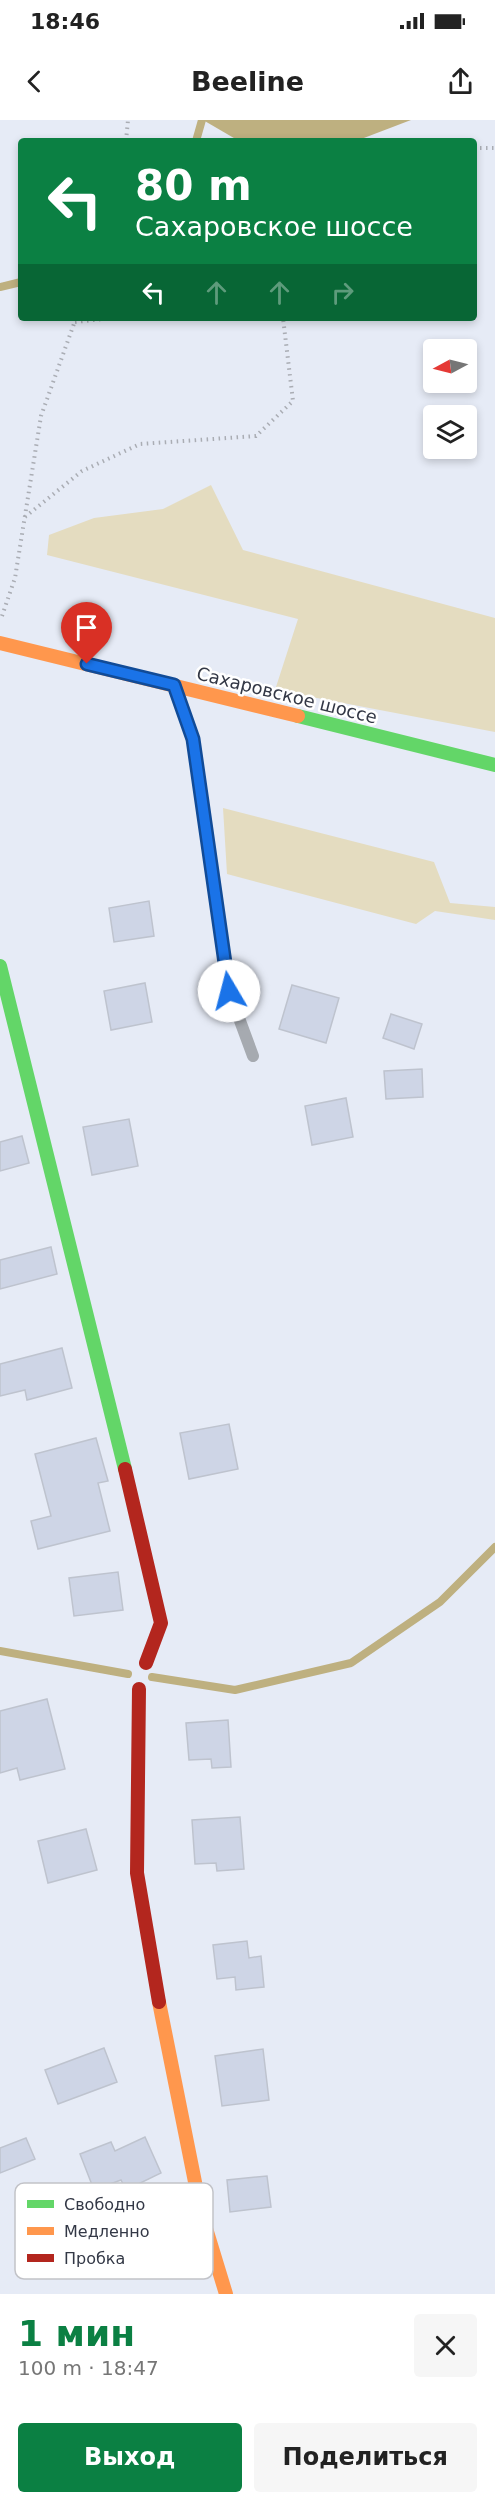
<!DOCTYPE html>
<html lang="ru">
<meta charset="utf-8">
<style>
:root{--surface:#fff;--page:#f6f6f6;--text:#222;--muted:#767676;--accent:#0b8043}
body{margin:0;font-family:"DejaVu Sans",sans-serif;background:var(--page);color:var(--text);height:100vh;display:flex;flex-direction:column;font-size:22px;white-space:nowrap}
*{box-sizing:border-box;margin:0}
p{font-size:20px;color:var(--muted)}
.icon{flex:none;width:33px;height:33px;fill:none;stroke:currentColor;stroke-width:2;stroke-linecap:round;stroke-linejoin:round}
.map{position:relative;height:2174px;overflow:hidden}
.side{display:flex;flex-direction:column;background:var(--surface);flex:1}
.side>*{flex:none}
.hud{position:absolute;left:18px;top:18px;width:459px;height:183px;border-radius:6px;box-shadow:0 3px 9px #0003;background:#0b8043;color:#fff;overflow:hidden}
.needle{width:39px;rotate:263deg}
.controls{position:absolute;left:423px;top:219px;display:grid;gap:12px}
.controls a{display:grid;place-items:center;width:54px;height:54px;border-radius:6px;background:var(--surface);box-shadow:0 3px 9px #0003;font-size:30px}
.pin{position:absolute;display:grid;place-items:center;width:51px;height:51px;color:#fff;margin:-62px -26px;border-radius:50% 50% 50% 0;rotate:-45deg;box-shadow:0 0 6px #0007}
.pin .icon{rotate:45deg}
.me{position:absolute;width:66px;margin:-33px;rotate:352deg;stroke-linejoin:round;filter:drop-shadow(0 0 4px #0008)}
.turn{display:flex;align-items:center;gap:21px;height:126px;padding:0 18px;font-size:27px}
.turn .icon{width:78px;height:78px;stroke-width:2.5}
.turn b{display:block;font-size:42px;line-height:51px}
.lanes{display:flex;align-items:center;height:57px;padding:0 18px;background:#0003;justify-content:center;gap:30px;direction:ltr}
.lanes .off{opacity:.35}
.round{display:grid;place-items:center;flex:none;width:63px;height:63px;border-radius:6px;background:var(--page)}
.head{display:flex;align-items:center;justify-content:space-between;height:102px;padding:0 18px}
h1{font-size:36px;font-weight:700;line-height:45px;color:var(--accent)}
.cta{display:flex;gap:12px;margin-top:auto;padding:12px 18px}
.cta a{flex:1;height:69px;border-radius:6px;background:var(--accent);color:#fff;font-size:24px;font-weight:700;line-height:69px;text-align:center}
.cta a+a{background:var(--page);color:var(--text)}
.status{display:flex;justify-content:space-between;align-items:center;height:42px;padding:0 30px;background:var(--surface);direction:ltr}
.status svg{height:16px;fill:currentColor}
header{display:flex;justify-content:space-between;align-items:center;height:78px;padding:0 18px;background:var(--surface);font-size:27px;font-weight:700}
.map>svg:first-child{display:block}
</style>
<div class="status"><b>18:46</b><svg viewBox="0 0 49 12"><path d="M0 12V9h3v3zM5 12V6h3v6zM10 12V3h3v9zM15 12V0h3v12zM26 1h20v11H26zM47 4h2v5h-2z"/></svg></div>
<header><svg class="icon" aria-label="back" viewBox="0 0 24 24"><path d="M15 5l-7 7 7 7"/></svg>Beeline<svg class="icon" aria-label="share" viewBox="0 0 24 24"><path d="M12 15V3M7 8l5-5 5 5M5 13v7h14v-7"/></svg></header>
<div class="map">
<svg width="495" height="2174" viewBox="0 0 495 2174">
<rect width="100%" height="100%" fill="#e6ebf6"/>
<path fill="#e4dcc0" d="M 211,365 L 243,430 L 495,498 L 495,612 L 275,570 L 298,499 L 47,435 L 49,415 L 94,398 L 163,389 Z
M 223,688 L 434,742 L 450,783 L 495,787 L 495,800 L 435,791 L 416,804 L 227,754 Z"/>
<path fill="#beb080" d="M 203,0 L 411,0 L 356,21 L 239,21 Z"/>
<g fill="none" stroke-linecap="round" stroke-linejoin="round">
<path stroke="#beb080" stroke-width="8" d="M 196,21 L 202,0
M 0,167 L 21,162
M 0,1531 L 128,1554
M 152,1557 L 235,1570 L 351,1543 L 440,1482 L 495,1427"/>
</g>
<path fill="#ced5e6" stroke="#bec3ce" stroke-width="1.5" d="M 149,781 L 154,816 L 114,822 L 109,788 Z
M 145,863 L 152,902 L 111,910 L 104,871 Z
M 292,865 L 339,878 L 326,923 L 279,909 Z
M 391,894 L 422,904 L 414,929 L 383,918 Z
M 422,949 L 423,977 L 386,979 L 384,951 Z
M 346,978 L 353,1017 L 312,1025 L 305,986 Z
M 129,999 L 138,1046 L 92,1055 L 83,1007 Z
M 22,1016 L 29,1043 L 0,1051 L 0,1022 Z
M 51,1127 L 57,1154 L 0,1169 L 0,1140 Z
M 62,1228 L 72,1268 L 27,1280 L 25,1270 L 0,1276 L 0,1244 Z
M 229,1304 L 238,1349 L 189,1359 L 180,1313 Z
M 96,1318 L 108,1361 L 98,1363 L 110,1411 L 38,1429 L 31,1401 L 51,1396 L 35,1334 Z
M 118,1452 L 123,1490 L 74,1496 L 69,1458 Z
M 47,1579 L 65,1649 L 20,1660 L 17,1648 L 0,1653 L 0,1591 Z
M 228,1600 L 231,1647 L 212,1648 L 211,1639 L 189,1640 L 186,1603 Z
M 240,1697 L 244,1749 L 217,1751 L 216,1743 L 195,1744 L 192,1700 Z
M 86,1709 L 97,1750 L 48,1763 L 38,1721 Z
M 247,1821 L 249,1838 L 261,1836 L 264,1867 L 236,1870 L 235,1857 L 217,1859 L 213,1825 Z
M 104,1928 L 117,1962 L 58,1984 L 45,1950 Z
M 263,1929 L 269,1980 L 222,1986 L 215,1936 Z
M 145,2017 L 161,2053 L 126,2070 L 121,2060 L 94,2070 L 80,2034 L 111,2022 L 115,2031 Z
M 26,2018 L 35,2039 L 0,2053 L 0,2028 Z
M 267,2056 L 271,2087 L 230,2092 L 227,2060 Z"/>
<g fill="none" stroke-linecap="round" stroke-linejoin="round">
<path stroke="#aaadb4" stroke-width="4" stroke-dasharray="1.5 4.5" stroke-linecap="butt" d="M 126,21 L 128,0
M 474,28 L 495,28
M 75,202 L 112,198
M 25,397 L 82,351 L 140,324 L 256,316 L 293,281 L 283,198
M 2,496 L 15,458 L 41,296 L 76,198"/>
<path stroke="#a6aab0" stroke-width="12" d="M 176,569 L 193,619 L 229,871 L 253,936"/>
<path stroke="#63d668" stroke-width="14" d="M 298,596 L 495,645
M 0,846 L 125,1349"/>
<path stroke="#ff974d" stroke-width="14" d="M 0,523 L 298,596
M 159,1882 L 201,2092 L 226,2174"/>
<path stroke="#b3261e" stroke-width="14" d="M 125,1349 L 161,1503 L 146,1543
M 139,1569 L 137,1753 L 159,1882"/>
</g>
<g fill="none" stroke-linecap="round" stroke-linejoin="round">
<defs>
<path id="route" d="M 87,544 L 174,565 L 193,619 L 229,871"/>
</defs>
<use href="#route" stroke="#114b97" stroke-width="15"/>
<use href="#route" stroke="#1a73e8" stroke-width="10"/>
</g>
<g text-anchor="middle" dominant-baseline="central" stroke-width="5" stroke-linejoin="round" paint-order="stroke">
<g font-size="18" fill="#333846" stroke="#fff">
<text transform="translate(287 575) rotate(14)">Сахаровское шоссе</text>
</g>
</g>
<rect x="15" y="2063" width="198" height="96" rx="9" fill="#fff" stroke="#c2c3c8" stroke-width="1.5"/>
<rect x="27" y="2080" width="27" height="8" fill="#63d668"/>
<rect x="27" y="2107" width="27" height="8" fill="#ff974d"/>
<rect x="27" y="2134" width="27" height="8" fill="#b3261e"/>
<g font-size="16" fill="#333846">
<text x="64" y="2090">Свободно</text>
<text x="64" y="2117">Медленно</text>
<text x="64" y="2144">Пробка</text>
</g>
</svg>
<div class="controls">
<a><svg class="needle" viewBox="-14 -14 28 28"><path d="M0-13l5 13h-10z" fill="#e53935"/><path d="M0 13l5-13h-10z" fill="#767676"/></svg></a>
<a><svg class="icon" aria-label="layers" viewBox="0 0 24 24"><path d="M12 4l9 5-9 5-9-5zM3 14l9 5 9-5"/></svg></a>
</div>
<div class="pin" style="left:87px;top:544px;background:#d93025"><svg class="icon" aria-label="arrive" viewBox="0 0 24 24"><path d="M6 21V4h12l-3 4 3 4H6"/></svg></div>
<svg class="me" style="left:229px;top:871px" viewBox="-20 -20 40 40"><circle r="19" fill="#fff"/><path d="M0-13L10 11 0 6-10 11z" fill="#1a73e8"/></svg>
<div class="hud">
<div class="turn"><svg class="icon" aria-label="left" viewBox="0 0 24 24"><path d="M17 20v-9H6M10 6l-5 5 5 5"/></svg><div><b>80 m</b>Сахаровское шоссе</div></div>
<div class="lanes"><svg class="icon" aria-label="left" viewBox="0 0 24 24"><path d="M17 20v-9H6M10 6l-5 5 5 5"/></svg><svg class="icon off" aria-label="ahead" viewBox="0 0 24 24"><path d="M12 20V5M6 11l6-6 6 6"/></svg><svg class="icon off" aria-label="ahead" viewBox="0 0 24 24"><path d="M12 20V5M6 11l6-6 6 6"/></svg><svg class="icon off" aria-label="right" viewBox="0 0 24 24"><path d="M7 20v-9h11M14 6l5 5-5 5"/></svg></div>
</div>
</div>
<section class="side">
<div class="head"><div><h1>1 мин</h1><p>100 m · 18:47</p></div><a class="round"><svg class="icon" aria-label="close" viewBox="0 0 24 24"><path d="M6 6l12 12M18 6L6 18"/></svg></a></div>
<div class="cta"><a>Выход</a><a>Поделиться</a></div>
</section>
